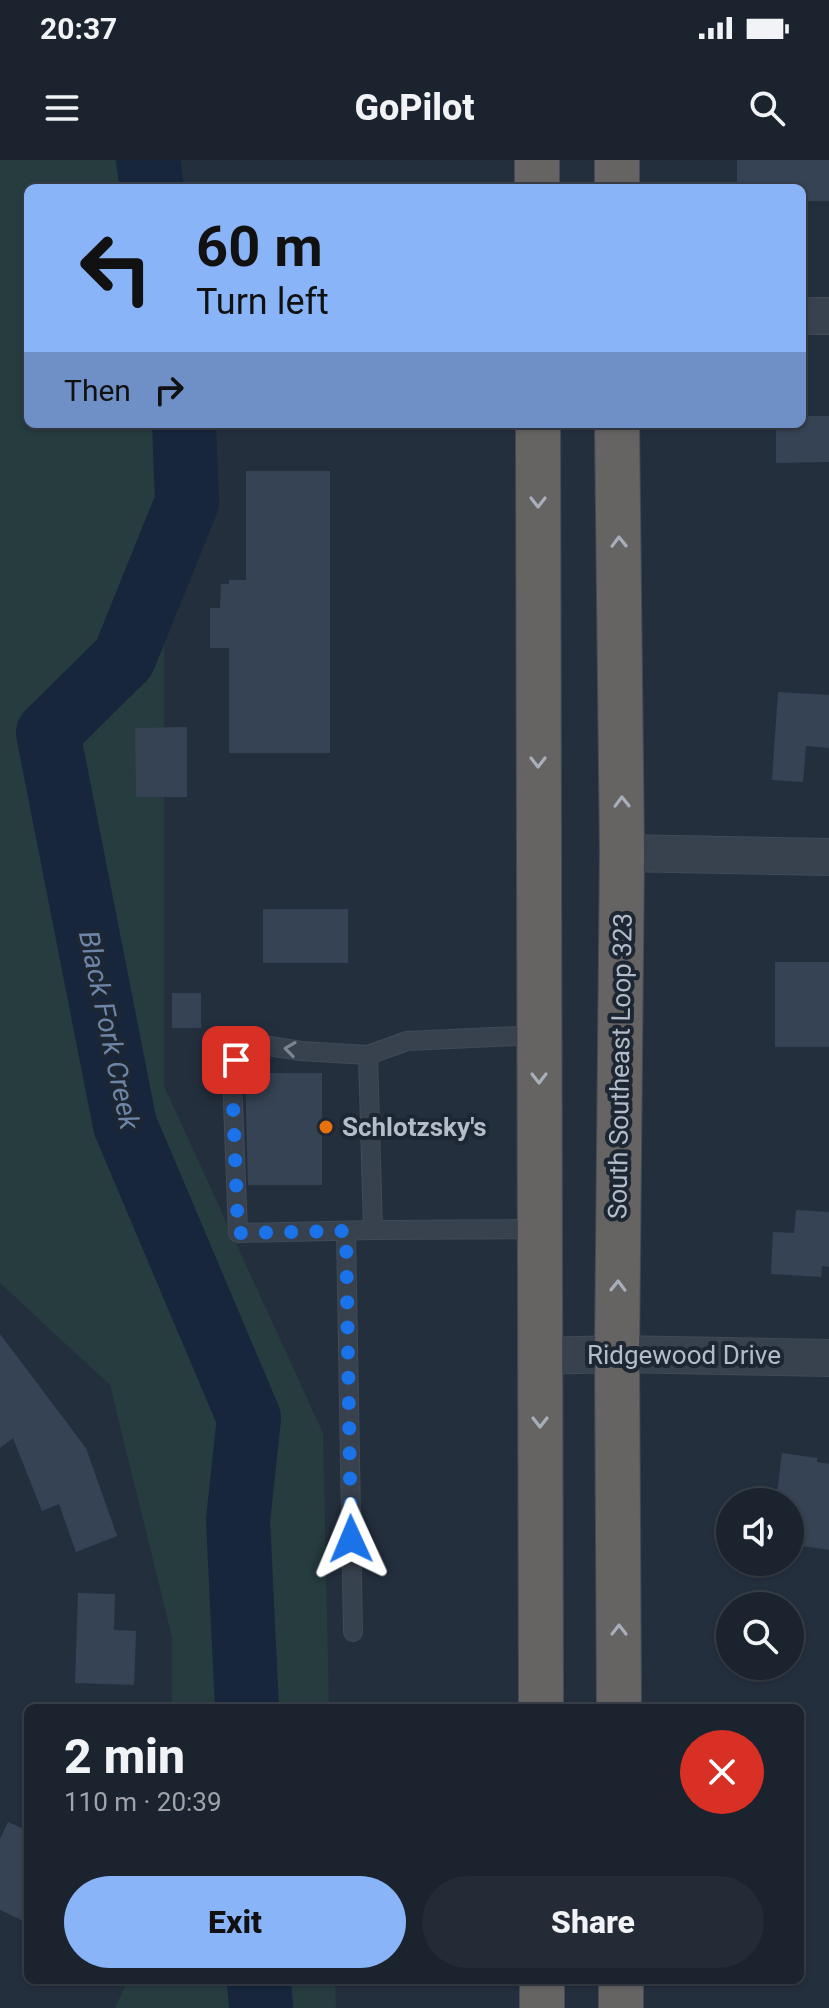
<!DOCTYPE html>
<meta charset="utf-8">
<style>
:root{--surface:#1b232e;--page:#242b36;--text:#f1f3f6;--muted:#a0a4aa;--line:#39404a;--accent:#8ab4f8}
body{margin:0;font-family:Roboto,sans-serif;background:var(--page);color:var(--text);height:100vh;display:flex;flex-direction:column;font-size:30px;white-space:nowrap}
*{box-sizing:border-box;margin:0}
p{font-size:26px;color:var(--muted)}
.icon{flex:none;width:44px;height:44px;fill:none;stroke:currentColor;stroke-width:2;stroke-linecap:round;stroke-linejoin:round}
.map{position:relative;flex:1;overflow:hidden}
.drawer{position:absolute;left:24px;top:1544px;width:780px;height:280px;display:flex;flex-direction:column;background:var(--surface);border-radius:12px;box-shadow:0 2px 6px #0004,0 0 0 2px var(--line)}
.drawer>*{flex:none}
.hud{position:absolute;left:24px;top:24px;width:782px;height:244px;border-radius:12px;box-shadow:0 2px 6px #0004,0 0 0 2px var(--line);background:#8ab4f8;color:#111;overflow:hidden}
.fabs{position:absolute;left:716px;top:1328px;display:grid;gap:16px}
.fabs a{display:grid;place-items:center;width:88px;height:88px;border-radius:50%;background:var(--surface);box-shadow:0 2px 6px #0004,0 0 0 2px var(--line);font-size:40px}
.pin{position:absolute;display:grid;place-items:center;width:68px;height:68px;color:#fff;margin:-34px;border-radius:16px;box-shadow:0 4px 12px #0006}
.me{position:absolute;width:88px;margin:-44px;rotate:359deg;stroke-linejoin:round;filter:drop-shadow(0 0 6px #0008)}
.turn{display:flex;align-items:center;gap:28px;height:168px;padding:0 40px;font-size:36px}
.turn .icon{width:104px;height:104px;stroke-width:2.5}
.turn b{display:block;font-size:56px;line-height:68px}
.then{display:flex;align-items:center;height:76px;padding:0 40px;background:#0003;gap:16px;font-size:30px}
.round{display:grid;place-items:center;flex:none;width:84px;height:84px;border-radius:42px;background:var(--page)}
.summary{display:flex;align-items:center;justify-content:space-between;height:136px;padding:0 40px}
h1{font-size:48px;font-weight:800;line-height:60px}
.action{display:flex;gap:16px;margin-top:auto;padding:16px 40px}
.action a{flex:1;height:92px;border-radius:48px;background:var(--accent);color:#111;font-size:32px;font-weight:800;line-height:92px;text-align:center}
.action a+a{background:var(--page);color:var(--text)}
.status{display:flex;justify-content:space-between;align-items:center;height:56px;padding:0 40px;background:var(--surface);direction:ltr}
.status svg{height:22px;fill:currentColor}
header{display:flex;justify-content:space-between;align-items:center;height:104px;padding:0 40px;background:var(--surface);font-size:36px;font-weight:800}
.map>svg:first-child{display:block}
</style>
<div class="status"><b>20:37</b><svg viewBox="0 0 49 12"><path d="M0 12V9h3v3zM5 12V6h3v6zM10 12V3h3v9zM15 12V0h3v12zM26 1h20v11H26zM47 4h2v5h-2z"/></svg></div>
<header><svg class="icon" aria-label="menu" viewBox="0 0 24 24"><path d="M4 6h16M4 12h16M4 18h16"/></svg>GoPilot<svg class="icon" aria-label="search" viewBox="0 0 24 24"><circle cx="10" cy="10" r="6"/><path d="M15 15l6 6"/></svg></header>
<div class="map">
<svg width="829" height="1848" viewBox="0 0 829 1848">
<rect width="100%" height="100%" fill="#242f3e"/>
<path fill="#263c3f" d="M 0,0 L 164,0 L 164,28 L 28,28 L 28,264 L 164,264 L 164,926 L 323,1273 L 329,1548 L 172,1548 L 172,1477 L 110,1225 L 0,1123 Z
M 128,1820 L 335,1820 L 336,1848 L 115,1848 Z"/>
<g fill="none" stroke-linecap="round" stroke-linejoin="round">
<path stroke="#17263c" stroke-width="64" d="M 148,0 L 152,28
M 184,264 L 187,342 L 124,498 L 48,573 L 125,965 L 249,1258 L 238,1360 L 247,1548
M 259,1820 L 261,1848"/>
</g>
<path fill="#364354" d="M 737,0 L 829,0 L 829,41 L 802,41 L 802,28 L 737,28 Z
M 802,256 L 829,256 L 829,302 L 776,303 L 776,264 L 802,264 Z
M 246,311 L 330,311 L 330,593 L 229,593 L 229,488 L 210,488 L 210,448 L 220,448 L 221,424 L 229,424 L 229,420 L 246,420 Z
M 778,532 L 829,535 L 829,588 L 806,586 L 803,622 L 772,620 Z
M 187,567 L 187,637 L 136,637 L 135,568 Z
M 263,749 L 348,749 L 348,803 L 263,803 Z
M 775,802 L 829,802 L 829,887 L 775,887 Z
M 172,833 L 201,833 L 201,868 L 172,868 Z
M 245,913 L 322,913 L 322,1025 L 248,1025 Z
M 796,1050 L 829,1052 L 829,1107 L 822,1106 L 821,1117 L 771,1114 L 773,1072 L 794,1073 Z
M 0,1174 L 86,1288 L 117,1376 L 76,1392 L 59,1344 L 42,1351 L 13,1278 L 0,1288 Z
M 782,1293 L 817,1298 L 817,1302 L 829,1304 L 829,1390 L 790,1384 L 790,1342 L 776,1342 Z
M 78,1433 L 115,1434 L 114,1470 L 136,1471 L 134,1525 L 75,1523 Z
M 8,1662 L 28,1671 L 28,1763 L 0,1750 L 0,1679 Z"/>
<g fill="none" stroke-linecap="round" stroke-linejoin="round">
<defs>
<path id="service" d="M 539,875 L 407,881 L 368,895 L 373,1070 L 539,1069
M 368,895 L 301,891 L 263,885 L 236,900 L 232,917 L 238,1073 L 373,1070
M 346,1071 L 353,1472"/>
<path id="minor" d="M 802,156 L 829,156
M 622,693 L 829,697
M 539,1196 L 617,1194 L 829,1198"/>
<path id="trunk" d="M 537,0 L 537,28
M 617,28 L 617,0
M 538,264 L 541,1548
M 617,264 L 622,693 L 617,1194 L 619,1548
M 542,1820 L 542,1848
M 621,1820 L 621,1848"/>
</defs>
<use href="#service" stroke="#414a57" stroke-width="20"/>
<use href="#minor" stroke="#414a57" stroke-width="38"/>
<use href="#trunk" stroke="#434c59" stroke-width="46"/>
<use href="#service" stroke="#38414e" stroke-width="18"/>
<use href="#minor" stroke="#38414e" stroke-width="36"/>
<use href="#trunk" stroke="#656462" stroke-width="44"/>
</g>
<defs><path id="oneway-chevron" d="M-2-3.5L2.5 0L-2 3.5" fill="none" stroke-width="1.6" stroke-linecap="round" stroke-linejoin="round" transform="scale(2)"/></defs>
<g stroke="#a8afba">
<use href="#oneway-chevron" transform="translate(538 342) rotate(90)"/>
<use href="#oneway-chevron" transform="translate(619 382) rotate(-91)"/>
<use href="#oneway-chevron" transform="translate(538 602) rotate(90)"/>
<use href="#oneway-chevron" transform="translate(622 642) rotate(-91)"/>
<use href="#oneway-chevron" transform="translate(539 918) rotate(90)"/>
<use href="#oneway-chevron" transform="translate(618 1126) rotate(-89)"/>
<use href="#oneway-chevron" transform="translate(540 1262) rotate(90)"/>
<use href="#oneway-chevron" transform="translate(619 1470) rotate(-90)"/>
</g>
<use stroke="#7c8592" href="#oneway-chevron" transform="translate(290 889) rotate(-172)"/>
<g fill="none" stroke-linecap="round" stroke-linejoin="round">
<path stroke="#1a73e8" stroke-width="14" stroke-dasharray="0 25.2" d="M 236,900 L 232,917 L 238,1073 L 346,1071 L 351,1379"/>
</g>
<circle fill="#e8710a" stroke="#1d2633" stroke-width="3" cx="326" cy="967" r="8"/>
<g text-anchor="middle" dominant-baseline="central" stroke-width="8" stroke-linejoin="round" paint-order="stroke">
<g font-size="26" fill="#b4bcc9" stroke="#1d2633">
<text transform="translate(620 906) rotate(-89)">South Southeast Loop 323</text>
<text x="684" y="1195">Ridgewood Drive</text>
</g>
<g font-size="26" font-weight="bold" fill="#b4bcc9" stroke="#1d2633" text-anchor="start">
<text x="342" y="967">Schlotzsky's</text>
</g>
<g font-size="28" font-style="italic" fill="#6d86a8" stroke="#1d2633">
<text transform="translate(109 870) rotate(78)">Black Fork Creek</text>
</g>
</g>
</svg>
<div class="fabs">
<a><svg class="icon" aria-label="sound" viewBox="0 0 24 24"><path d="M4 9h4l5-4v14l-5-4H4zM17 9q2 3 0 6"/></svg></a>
<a><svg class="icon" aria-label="search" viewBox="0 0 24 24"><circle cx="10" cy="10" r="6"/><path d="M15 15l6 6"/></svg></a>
</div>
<div class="pin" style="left:236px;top:900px;background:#d93025"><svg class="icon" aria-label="arrive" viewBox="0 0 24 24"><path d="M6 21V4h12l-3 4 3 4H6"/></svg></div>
<svg class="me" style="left:351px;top:1379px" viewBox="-20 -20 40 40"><path d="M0-17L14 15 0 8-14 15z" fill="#1a73e8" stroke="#fff" stroke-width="4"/></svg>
<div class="hud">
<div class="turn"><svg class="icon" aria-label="left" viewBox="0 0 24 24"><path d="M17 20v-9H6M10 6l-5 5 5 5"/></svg><div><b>60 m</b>Turn left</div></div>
<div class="then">Then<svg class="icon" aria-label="right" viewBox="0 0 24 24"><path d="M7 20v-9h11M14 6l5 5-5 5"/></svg></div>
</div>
<section class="drawer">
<div class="summary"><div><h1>2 min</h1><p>110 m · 20:39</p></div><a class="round" style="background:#d93025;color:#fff"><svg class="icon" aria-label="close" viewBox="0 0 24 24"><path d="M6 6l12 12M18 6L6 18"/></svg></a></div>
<div class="action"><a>Exit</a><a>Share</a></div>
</section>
</div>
